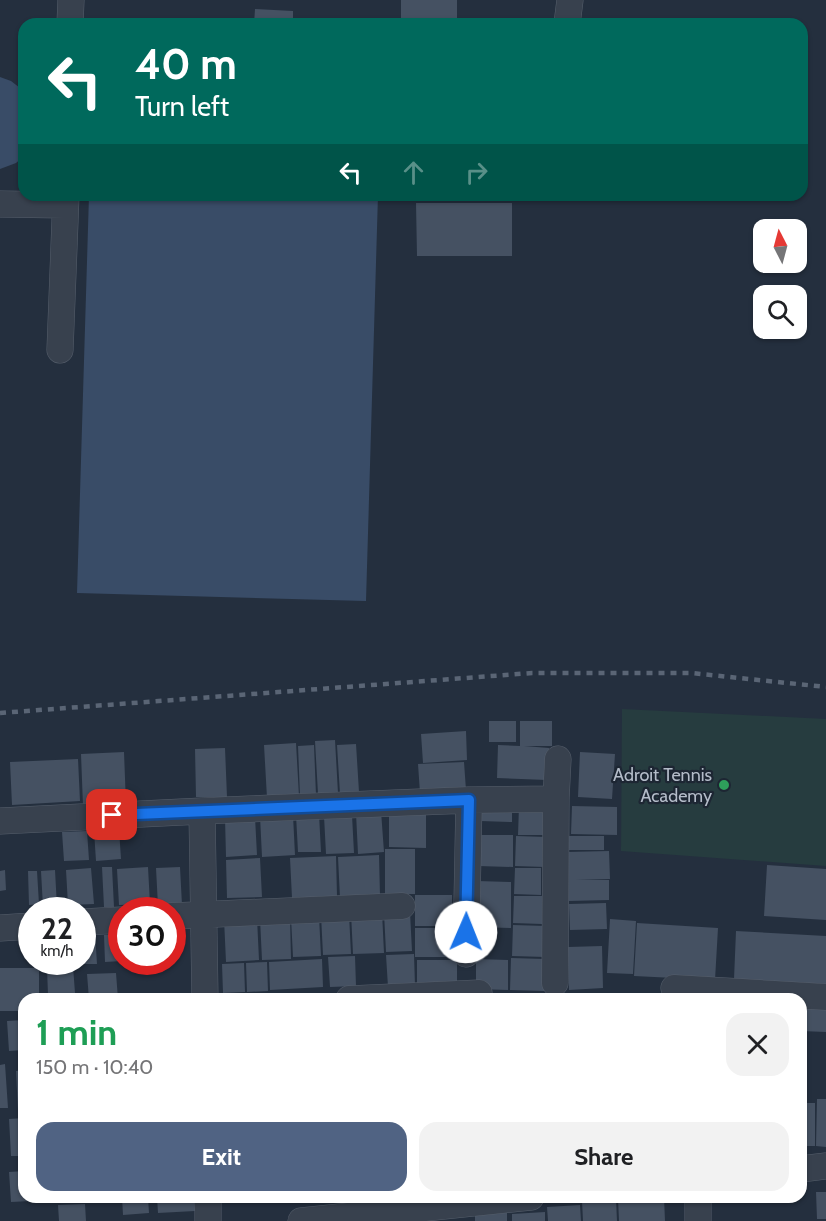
<!DOCTYPE html>
<meta charset="utf-8">
<style>
:root{--surface:#fff;--page:#f2f2f2;--text:#202124;--muted:#757577;--accent:#506383}
body{margin:0;font-family:Cabin,sans-serif;background:var(--page);color:var(--text);height:100vh;display:flex;flex-direction:column;font-size:22px;white-space:nowrap}
*{box-sizing:border-box;margin:0}
p{font-size:20px;color:var(--muted)}
.icon{flex:none;width:33px;height:33px;fill:none;stroke:currentColor;stroke-width:2;stroke-linecap:round;stroke-linejoin:round}
.map{position:relative;flex:1;overflow:hidden}
.drawer{position:absolute;left:18px;top:993px;width:789px;height:210px;display:flex;flex-direction:column;background:var(--surface);border-radius:18px;box-shadow:0 2px 4px #0004}
.drawer>*{flex:none}
.banner{position:absolute;left:18px;top:18px;width:790px;height:183px;border-radius:18px;box-shadow:0 2px 4px #0004;background:#00695c;color:#fff;overflow:hidden}
.needle{width:39px;rotate:354deg}
.tools{position:absolute;left:753px;top:219px;display:grid;gap:12px}
.tools a{display:grid;place-items:center;width:54px;height:54px;border-radius:12px;background:var(--surface);box-shadow:0 2px 4px #0004;font-size:30px}
.speed{position:absolute;left:18px;top:897px;display:flex;gap:12px;font-size:30px;font-weight:700;text-align:center}
.speed>*{display:grid;place-content:center;width:78px;height:78px;border-radius:50%;background:var(--surface);box-shadow:0 2px 4px #0004;line-height:1}
.speed small{font-size:15px;font-weight:400}
.speed .limit{border:9px solid #d22;background:#fff;color:#111}
.pin{position:absolute;display:grid;place-items:center;width:51px;height:51px;color:#fff;margin:-26px;border-radius:12px;box-shadow:0 3px 9px #0006}
.me{position:absolute;width:66px;margin:-33px;rotate:1deg;stroke-linejoin:round;filter:drop-shadow(0 0 4px #0008)}
.turn{display:flex;align-items:center;gap:21px;height:126px;padding:0 18px;font-size:27px}
.turn .icon{width:78px;height:78px;stroke-width:2.5}
.turn b{display:block;font-size:42px;line-height:51px}
.lanes{display:flex;align-items:center;height:57px;padding:0 18px;background:#0003;justify-content:center;gap:30px;direction:ltr}
.lanes .off{opacity:.35}
.round{display:grid;place-items:center;flex:none;width:63px;height:63px;border-radius:18px;background:var(--page)}
.overview{display:flex;align-items:center;justify-content:space-between;height:102px;padding:0 18px}
h1{font-size:36px;font-weight:700;line-height:45px;color:#1e9e55}
.primary-button{display:flex;gap:12px;margin-top:auto;padding:12px 18px}
.primary-button a{flex:1;height:69px;border-radius:18px;background:var(--accent);color:#fff;font-size:24px;font-weight:700;line-height:69px;text-align:center}
.primary-button a+a{background:var(--page);color:var(--text)}
.map>svg:first-child{display:block}
</style>
<div class="map">
<svg width="826" height="1221" viewBox="0 0 826 1221">
<rect width="100%" height="100%" fill="#242f3e"/>
<path fill="#263c3f" d="M 622,709 L 826,719 L 826,866 L 621,851 Z"/>
<path fill="#394c67" d="M 0,77 L 11,81 L 24,91 L 24,156 L 16,163 L 0,169 Z
M 89,195 L 378,195 L 366,601 L 77,593 Z"/>
<path fill="#455162" d="M 401,0 L 457,0 L 457,24 L 401,24 Z
M 255,9 L 293,11 L 293,24 L 254,24 Z
M 416,203 L 512,203 L 512,256 L 417,256 Z
M 489,721 L 516,721 L 516,742 L 489,742 Z
M 520,721 L 552,721 L 552,746 L 524,746 L 549,748 L 547,780 L 497,778 L 498,745 L 520,746 Z
M 466,731 L 467,760 L 423,763 L 421,734 Z
M 335,740 L 338,793 L 318,794 L 315,741 Z
M 296,743 L 299,796 L 267,798 L 264,745 Z
M 356,744 L 359,792 L 340,794 L 337,745 Z
M 314,745 L 316,795 L 300,796 L 298,746 Z
M 225,748 L 227,797 L 196,797 L 195,749 Z
M 124,752 L 126,804 L 83,806 L 81,754 Z
M 580,752 L 615,754 L 612,799 L 578,797 Z
M 78,759 L 80,801 L 12,805 L 10,762 Z
M 464,762 L 466,790 L 420,793 L 418,764 Z
M 481,803 L 512,804 L 512,822 L 480,821 Z
M 519,806 L 549,807 L 548,835 L 518,835 Z
M 572,806 L 617,807 L 617,835 L 571,834 Z
M 389,808 L 426,809 L 426,848 L 389,847 Z
M 381,811 L 384,852 L 358,854 L 356,813 Z
M 319,814 L 321,852 L 298,852 L 296,815 Z
M 293,815 L 295,855 L 262,857 L 260,816 Z
M 352,815 L 354,853 L 326,854 L 324,816 Z
M 255,817 L 257,855 L 226,857 L 225,818 Z
M 119,829 L 121,859 L 96,861 L 94,831 Z
M 87,831 L 89,860 L 64,861 L 62,832 Z
M 478,835 L 513,835 L 513,867 L 478,866 Z
M 516,836 L 546,837 L 545,867 L 515,866 Z
M 568,836 L 604,836 L 604,850 L 568,850 Z
M 385,849 L 415,849 L 415,894 L 385,894 Z
M 609,851 L 610,879 L 576,880 L 609,880 L 609,900 L 568,901 L 567,852 Z
M 379,855 L 380,896 L 340,898 L 338,857 Z
M 336,856 L 337,896 L 292,898 L 290,858 Z
M 260,858 L 262,897 L 227,898 L 226,860 Z
M 767,865 L 826,869 L 826,920 L 764,916 Z
M 102,867 L 112,867 L 114,907 L 104,907 Z
M 148,867 L 150,904 L 119,905 L 117,869 Z
M 180,867 L 182,905 L 158,906 L 156,868 Z
M 91,868 L 94,904 L 68,905 L 66,870 Z
M 515,868 L 541,868 L 541,895 L 514,894 Z
M 5,870 L 6,890 L 0,891 L 0,871 Z
M 55,870 L 57,907 L 43,907 L 41,871 Z
M 28,871 L 37,871 L 39,904 L 29,905 Z
M 477,881 L 511,882 L 511,928 L 477,927 Z
M 415,895 L 452,895 L 452,926 L 415,926 Z
M 514,896 L 542,896 L 542,924 L 513,923 Z
M 606,903 L 607,929 L 570,930 L 569,904 Z
M 382,912 L 384,953 L 353,954 L 351,913 Z
M 410,912 L 412,951 L 386,952 L 384,913 Z
M 349,914 L 351,954 L 323,955 L 321,915 Z
M 319,916 L 321,956 L 293,957 L 291,918 Z
M 290,917 L 291,959 L 262,960 L 260,919 Z
M 257,918 L 259,960 L 226,962 L 224,919 Z
M 610,919 L 636,921 L 633,974 L 607,973 Z
M 637,923 L 718,928 L 715,980 L 634,976 Z
M 513,925 L 546,926 L 545,957 L 512,956 Z
M 415,928 L 456,928 L 456,957 L 415,957 Z
M 736,931 L 826,936 L 826,984 L 734,979 Z
M 95,933 L 97,964 L 85,964 L 83,934 Z
M 120,934 L 122,961 L 105,962 L 104,935 Z
M 602,946 L 603,988 L 569,990 L 568,947 Z
M 414,954 L 415,986 L 388,987 L 386,955 Z
M 355,956 L 356,986 L 330,987 L 328,957 Z
M 511,958 L 545,959 L 544,991 L 510,990 Z
M 322,959 L 323,987 L 270,990 L 269,962 Z
M 476,959 L 508,960 L 508,990 L 476,989 Z
M 417,960 L 457,960 L 457,987 L 417,987 Z
M 267,962 L 268,991 L 247,992 L 246,963 Z
M 244,963 L 245,992 L 223,993 L 222,964 Z
M 73,966 L 75,993 L 48,995 L 47,968 Z
M 0,968 L 39,968 L 39,999 L 24,999 L 24,1011 L 0,1011 Z
M 116,973 L 118,999 L 89,999 L 87,974 Z
M 801,1000 L 826,1001 L 826,1032 L 801,1031 Z
M 24,1020 L 24,1050 L 9,1051 L 7,1021 Z
M 5,1064 L 8,1108 L 0,1108 L 0,1065 Z
M 24,1070 L 24,1111 L 18,1111 L 16,1071 Z
M 817,1099 L 826,1099 L 826,1147 L 816,1146 Z
M 801,1103 L 815,1103 L 815,1146 L 801,1146 Z
M 24,1118 L 24,1156 L 11,1156 L 9,1119 Z
M 24,1171 L 24,1197 L 31,1197 L 31,1201 L 11,1202 L 9,1172 Z
M 816,1192 L 826,1192 L 826,1219 L 817,1219 Z
M 58,1197 L 84,1197 L 84,1200 L 58,1202 Z
M 122,1197 L 148,1197 L 149,1213 L 123,1215 Z
M 157,1197 L 194,1197 L 195,1211 L 158,1213 Z
M 664,1197 L 665,1221 L 619,1221 L 618,1198 Z
M 616,1199 L 617,1221 L 583,1221 L 582,1201 Z
M 85,1204 L 86,1221 L 59,1221 L 58,1205 Z
M 580,1205 L 581,1221 L 548,1221 L 547,1207 Z
M 475,1212 L 507,1212 L 507,1221 L 475,1221 Z
M 545,1212 L 545,1221 L 512,1221 L 512,1214 Z"/>
<g fill="none" stroke-linecap="round" stroke-linejoin="round">
<defs>
<path id="minor" d="M 70,24 L 71,0
M 567,24 L 570,0
M 0,204 L 65,205
M 60,350 L 66,195
M 202,811 L 469,800 L 556,799 L 558,759
M 0,821 L 202,811 L 205,999
M 172,916 L 402,906
M 82,922 L 122,920
M 0,928 L 32,926
M 466,954 L 469,800
M 555,983 L 556,799
M 674,988 L 826,997
M 349,999 L 479,993
M 801,1169 L 826,1166
M 208,1197 L 208,1221
M 301,1221 L 531,1197
M 698,1221 L 698,1197"/>
</defs>
<use href="#minor" stroke="#565f6c" stroke-width="27"/>
<use href="#minor" stroke="#38414e" stroke-width="26"/>
<path stroke="#5a6575" stroke-width="4.5" stroke-dasharray="6 6" stroke-linecap="butt" d="M 0,713 L 532,673 L 691,673 L 826,687"/>
</g>
<g fill="none" stroke-linecap="round" stroke-linejoin="round">
<defs>
<path id="route" d="M 112,815 L 469,800 L 466,932"/>
</defs>
<use href="#route" stroke="#114b97" stroke-width="15"/>
<use href="#route" stroke="#1a73e8" stroke-width="10"/>
</g>
<circle fill="#2e9e5b" stroke="#1d2633" stroke-width="2" cx="724" cy="785" r="6"/>
<g text-anchor="middle" dominant-baseline="central" stroke-width="4.5" stroke-linejoin="round" paint-order="stroke">
<g font-size="18" fill="#b4bcc9" stroke="#1d2633" text-anchor="end">
<text x="712" y="775">Adroit Tennis<tspan x="712" dy="21">Academy</tspan></text>
</g>
</g>
</svg>
<div class="tools">
<a><svg class="needle" viewBox="-14 -14 28 28"><path d="M0-13l5 13h-10z" fill="#e53935"/><path d="M0 13l5-13h-10z" fill="#757577"/></svg></a>
<a><svg class="icon" aria-label="search" viewBox="0 0 24 24"><circle cx="10" cy="10" r="6"/><path d="M15 15l6 6"/></svg></a>
</div>
<div class="speed"><div>22<small>km/h</small></div><div class="limit">30</div></div>
<div class="pin" style="left:112px;top:815px;background:#d93025"><svg class="icon" aria-label="arrive" viewBox="0 0 24 24"><path d="M6 21V4h12l-3 4 3 4H6"/></svg></div>
<svg class="me" style="left:466px;top:932px" viewBox="-20 -20 40 40"><circle r="19" fill="#fff"/><path d="M0-13L10 11 0 6-10 11z" fill="#1a73e8"/></svg>
<div class="banner">
<div class="turn"><svg class="icon" aria-label="left" viewBox="0 0 24 24"><path d="M17 20v-9H6M10 6l-5 5 5 5"/></svg><div><b>40 m</b>Turn left</div></div>
<div class="lanes"><svg class="icon" aria-label="left" viewBox="0 0 24 24"><path d="M17 20v-9H6M10 6l-5 5 5 5"/></svg><svg class="icon off" aria-label="ahead" viewBox="0 0 24 24"><path d="M12 20V5M6 11l6-6 6 6"/></svg><svg class="icon off" aria-label="right" viewBox="0 0 24 24"><path d="M7 20v-9h11M14 6l5 5-5 5"/></svg></div>
</div>
<section class="drawer">
<div class="overview"><div><h1>1 min</h1><p>150 m · 10:40</p></div><a class="round"><svg class="icon" aria-label="close" viewBox="0 0 24 24"><path d="M6 6l12 12M18 6L6 18"/></svg></a></div>
<div class="primary-button"><a>Exit</a><a>Share</a></div>
</section>
</div>
